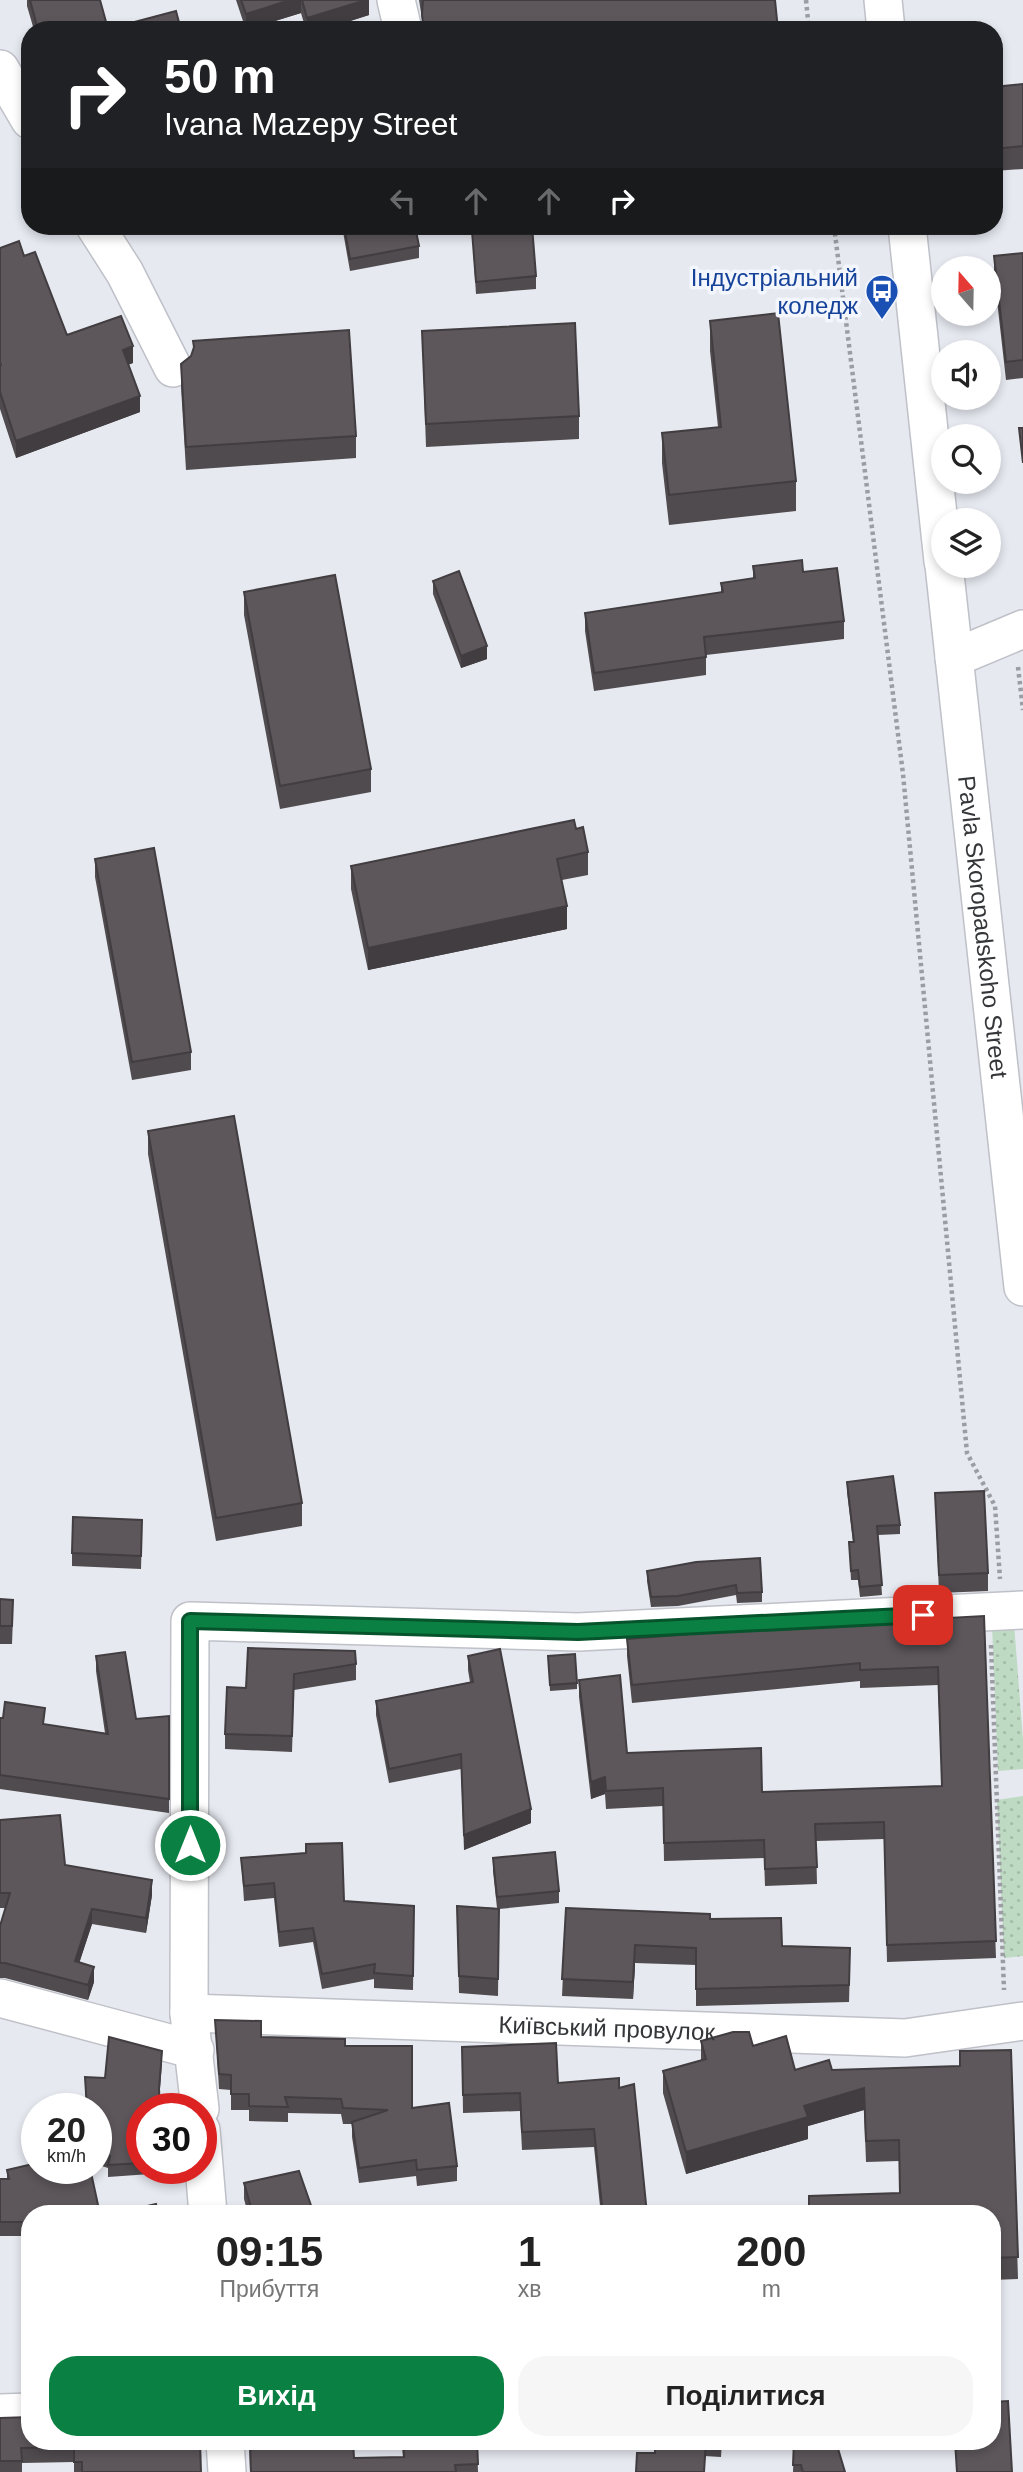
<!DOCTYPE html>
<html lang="uk">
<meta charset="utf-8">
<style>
:root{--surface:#fff;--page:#f6f6f6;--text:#222;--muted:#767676;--accent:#0b8043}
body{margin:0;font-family:Helvetica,sans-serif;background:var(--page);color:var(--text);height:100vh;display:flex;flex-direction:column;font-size:26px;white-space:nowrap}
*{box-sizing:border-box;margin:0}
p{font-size:23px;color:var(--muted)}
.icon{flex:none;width:38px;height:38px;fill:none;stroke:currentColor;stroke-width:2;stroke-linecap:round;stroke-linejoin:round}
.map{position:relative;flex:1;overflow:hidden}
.sheet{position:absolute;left:21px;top:2205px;width:980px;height:245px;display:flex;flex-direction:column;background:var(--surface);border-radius:28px;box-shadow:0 4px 10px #0003}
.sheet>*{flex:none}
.hud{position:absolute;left:21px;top:21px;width:982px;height:214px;border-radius:28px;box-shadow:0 4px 10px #0003;background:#202124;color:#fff;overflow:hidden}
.needle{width:46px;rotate:340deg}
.controls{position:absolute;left:931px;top:256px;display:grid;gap:14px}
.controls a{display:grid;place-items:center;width:70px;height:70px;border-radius:50%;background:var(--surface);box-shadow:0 4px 10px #0003;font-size:35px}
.speed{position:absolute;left:21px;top:2093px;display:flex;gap:14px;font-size:35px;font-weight:700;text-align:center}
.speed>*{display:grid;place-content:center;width:91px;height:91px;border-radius:50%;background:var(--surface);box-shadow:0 4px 10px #0003;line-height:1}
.speed small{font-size:18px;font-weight:400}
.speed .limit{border:10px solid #d22;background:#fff;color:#111}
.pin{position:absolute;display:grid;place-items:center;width:60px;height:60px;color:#fff;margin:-30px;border-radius:14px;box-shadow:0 4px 10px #0006}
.me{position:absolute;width:77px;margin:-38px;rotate:0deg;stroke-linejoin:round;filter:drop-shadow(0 0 5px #0008)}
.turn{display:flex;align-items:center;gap:24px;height:147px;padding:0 28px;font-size:32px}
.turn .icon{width:91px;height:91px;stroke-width:2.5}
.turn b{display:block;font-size:49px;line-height:60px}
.lanes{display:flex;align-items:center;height:66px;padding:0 28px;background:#0003;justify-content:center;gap:35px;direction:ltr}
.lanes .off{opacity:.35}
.eta{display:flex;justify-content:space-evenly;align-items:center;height:119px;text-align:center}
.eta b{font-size:42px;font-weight:600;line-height:49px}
.cta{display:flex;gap:14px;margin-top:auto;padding:14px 28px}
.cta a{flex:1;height:80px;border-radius:28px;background:var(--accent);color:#fff;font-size:28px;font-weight:600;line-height:80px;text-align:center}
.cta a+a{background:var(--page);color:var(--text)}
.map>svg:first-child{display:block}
</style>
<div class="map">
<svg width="1023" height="2472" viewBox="0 0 1023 2472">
<defs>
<pattern id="grass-dots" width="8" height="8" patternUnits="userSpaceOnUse" patternTransform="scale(1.75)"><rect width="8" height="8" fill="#bedac3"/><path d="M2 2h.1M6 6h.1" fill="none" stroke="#a4bca8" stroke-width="1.8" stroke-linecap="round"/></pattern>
</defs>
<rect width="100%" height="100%" fill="#e6e9f0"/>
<path fill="url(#grass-dots)" d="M 1014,1623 L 1023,1740 L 1023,1769 L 998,1771 L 992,1625 Z
M 1023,1796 L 1023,1956 L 1004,1958 L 997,1800 Z"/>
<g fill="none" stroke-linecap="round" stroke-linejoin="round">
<defs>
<g id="minor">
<path d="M 396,0 L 403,30"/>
<path d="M 883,0 L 886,30"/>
<path d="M 0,69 L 30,120"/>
<path d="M 95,226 L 125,273 L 173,368"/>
<path d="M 907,226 L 943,561"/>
<path id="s1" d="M 944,565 L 1023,1287"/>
<path d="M 954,658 L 1023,629"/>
<path d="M 0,1998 L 195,2050"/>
<path id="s2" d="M 189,2013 L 905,2038 L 1023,2021"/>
<path d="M 200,2109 L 189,2013 L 190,1621 L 578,1632 L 1023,1610"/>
<path d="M 201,2130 L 208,2214"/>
<path d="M 0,2413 L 30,2412"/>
<path d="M 225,2441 L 227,2472"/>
</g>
</defs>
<use href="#minor" stroke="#bfc1c8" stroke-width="40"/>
<path stroke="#9b9da3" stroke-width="4.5" stroke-dasharray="3.5 3.5" stroke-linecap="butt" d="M 806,0 L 809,30
M 834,226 L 903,774 L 967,1453 L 995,1506 L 1000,1579
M 1018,667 L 1023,710
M 991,1645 L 1004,1990"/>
<use href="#minor" stroke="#fff" stroke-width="37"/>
</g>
<path fill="#504b4e" d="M 27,0 L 100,0 L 108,29 L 181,30 L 34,30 L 27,6 Z
M 236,0 L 369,0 L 369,15 L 322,30 L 306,30 L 301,13 L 246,30 Z
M 419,0 L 775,0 L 778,30 L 422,30 L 422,19 Z
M 1023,84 L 1023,169 L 994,171 L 994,87 Z
M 342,226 L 415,226 L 419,246 L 419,258 L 350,271 Z
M 472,231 L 536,276 L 536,289 L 476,294 Z
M 0,248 L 24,256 L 67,335 L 133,363 L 128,364 L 140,412 L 16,458 L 0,409 Z
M 1023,253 L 1023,378 L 1006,380 L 994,274 L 994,256 Z
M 710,321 L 796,481 L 796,511 L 669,525 L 662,463 L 662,433 L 718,427 L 710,351 Z
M 422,331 L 579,416 L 579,439 L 426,447 Z
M 193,341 L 356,436 L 356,458 L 186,470 L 181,387 L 181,364 L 191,356 L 193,350 Z
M 753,566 L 803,572 L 844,621 L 844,639 L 706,655 L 706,675 L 594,691 L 585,631 L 585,613 L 721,593 L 721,583 L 753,579 Z
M 433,581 L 487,659 L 461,668 L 433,594 Z
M 244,592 L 371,769 L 371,792 L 280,809 L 244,615 Z
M 576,829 L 588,852 L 588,875 L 562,880 L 567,929 L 368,970 L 351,889 L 351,866 Z
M 95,859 L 191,1052 L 191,1070 L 132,1080 L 95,877 Z
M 148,1131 L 302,1503 L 302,1526 L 216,1541 L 148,1154 Z
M 847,1482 L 900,1525 L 900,1534 L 878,1535 L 882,1595 L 860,1597 L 858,1580 L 851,1580 L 849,1542 L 853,1542 L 847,1492 Z
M 935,1493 L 988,1573 L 988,1591 L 939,1593 Z
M 142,1532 L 141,1569 L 72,1566 L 72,1553 Z
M 696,1562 L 762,1592 L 762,1602 L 737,1603 L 736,1595 L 678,1606 L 651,1607 L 647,1581 L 647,1571 Z
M 0,1599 L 13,1618 L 12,1644 L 0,1644 Z
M 984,1616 L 996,1958 L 887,1962 L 884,1839 L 816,1841 L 817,1884 L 765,1886 L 764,1858 L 664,1861 L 663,1806 L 606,1809 L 605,1794 L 591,1799 L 579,1697 L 579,1680 L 627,1753 L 762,1792 L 942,1786 L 938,1685 L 860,1688 L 860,1681 L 632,1703 L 627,1656 L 627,1639 L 765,1628 Z
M 248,1648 L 356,1664 L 356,1680 L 294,1690 L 292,1752 L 225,1749 L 225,1734 L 246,1688 Z
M 96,1656 L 136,1719 L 169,1716 L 169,1813 L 0,1789 L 0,1718 L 105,1733 L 96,1671 Z
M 468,1656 L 531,1823 L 464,1850 L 461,1769 L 389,1783 L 376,1715 L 376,1701 L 470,1682 L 468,1670 Z
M 548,1656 L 577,1683 L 577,1689 L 550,1691 Z
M 0,1820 L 65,1865 L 152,1895 L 146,1933 L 92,1924 L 79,1963 L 94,1982 L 88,2000 L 5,1978 L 0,1978 L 0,1926 L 5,1908 L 0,1908 Z
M 241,1858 L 344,1901 L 414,1906 L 413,1990 L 374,1988 L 374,1979 L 322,1989 L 313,1942 L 279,1947 L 274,1898 L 244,1901 Z
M 493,1858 L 559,1891 L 559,1903 L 499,1909 L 498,1996 L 459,1993 L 457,1906 L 497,1908 L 493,1871 Z
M 566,1908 L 710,1919 L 782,1946 L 850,1966 L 849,2002 L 696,2006 L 696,1965 L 635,1963 L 633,1999 L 562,1996 Z
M 215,2020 L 261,2037 L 345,2046 L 412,2108 L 457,2166 L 457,2181 L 417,2186 L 416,2176 L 359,2183 L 352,2137 L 352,2124 L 343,2124 L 341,2114 L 288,2113 L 288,2122 L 249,2121 L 249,2110 L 231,2110 L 231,2090 L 219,2089 Z
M 733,2032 L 749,2032 L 753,2046 L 786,2036 L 795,2070 L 829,2060 L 832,2070 L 960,2066 L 960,2051 L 1011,2050 L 1018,2279 L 992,2280 L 992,2214 L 809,2214 L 809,2196 L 900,2193 L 899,2161 L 866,2162 L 864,2110 L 808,2126 L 808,2139 L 686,2174 L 663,2093 L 663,2071 L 701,2060 L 701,2041 Z
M 462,2047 L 558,2083 L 619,2088 L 647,2214 L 600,2206 L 594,2147 L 522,2150 L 520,2111 L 463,2113 Z
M 162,2063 L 142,2109 L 142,2168 L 164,2168 L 164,2173 L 108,2177 L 108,2168 L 96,2164 L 96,2109 L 86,2109 L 85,2077 L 105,2078 Z
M 7,2170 L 30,2214 L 30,2236 L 0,2236 L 0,2179 L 7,2179 Z
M 244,2183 L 314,2214 L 248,2214 L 244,2199 Z
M 0,2418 L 200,2441 L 201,2472 L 74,2472 L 74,2462 L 22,2463 L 22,2472 L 0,2472 Z
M 249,2441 L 353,2441 L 354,2458 L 403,2457 L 402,2441 L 477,2441 L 478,2472 L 250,2472 Z
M 667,2441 L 722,2441 L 721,2457 L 655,2453 L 667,2443 Z
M 794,2441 L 845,2472 L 793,2472 Z
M 840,2441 L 863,2441 L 863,2443 Z"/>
<path fill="#413d40" d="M 290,0 L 301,0 L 301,13 L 246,30 L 246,14 Z
M 366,0 L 369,0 L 369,15 L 322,30 L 307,30 L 307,18 Z
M 133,346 L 133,363 L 123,367 L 123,350 Z
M 140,396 L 140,412 L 16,458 L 16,441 Z
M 487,646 L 487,659 L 461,668 L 461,656 Z
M 567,906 L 567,929 L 368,970 L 368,948 Z
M 605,1777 L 605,1794 L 591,1799 L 591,1782 Z
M 531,1809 L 531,1823 L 464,1850 L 464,1835 Z
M 152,1880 L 152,1895 L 146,1933 L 146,1918 Z
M 92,1909 L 92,1924 L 75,1976 L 75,1961 Z
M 635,1945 L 635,1963 L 633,1999 L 633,1982 Z
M 94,1967 L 94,1982 L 88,2000 L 88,1985 Z
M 162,2051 L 162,2063 L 159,2101 L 159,2089 Z
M 864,2088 L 864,2110 L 808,2126 L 808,2139 L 686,2174 L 686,2152 L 804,2106 Z"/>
<path fill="#5d575b" stroke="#413d40" stroke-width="2" d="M 30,0 L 100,0 L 108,29 L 176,11 L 181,30 L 38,30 Z
M 241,0 L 290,0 L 246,14 Z
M 302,0 L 366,0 L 307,18 Z
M 423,0 L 775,0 L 778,30 L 424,30 L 422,15 Z
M 1023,84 L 1023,146 L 994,149 L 994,87 Z
M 344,226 L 415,226 L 419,246 L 350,259 Z
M 532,226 L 536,276 L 476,282 L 472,231 Z
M 19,241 L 24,256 L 35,252 L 67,335 L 121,316 L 133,346 L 123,350 L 140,396 L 16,441 L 0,392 L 0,366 L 1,365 L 0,362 L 0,248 Z
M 1023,253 L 1023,360 L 1006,362 L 994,256 Z
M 778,313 L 796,481 L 669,495 L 662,433 L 721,427 L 710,321 Z
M 575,323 L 579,416 L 426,424 L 422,331 Z
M 349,330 L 356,436 L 186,447 L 181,364 L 191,356 L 194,347 L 193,341 Z
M 1019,428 L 1023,428 L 1023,463 Z
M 802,560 L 803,572 L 837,568 L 844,621 L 704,637 L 706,657 L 594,673 L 585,613 L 723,592 L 721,583 L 755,578 L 753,566 Z
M 459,571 L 487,646 L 461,656 L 433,581 Z
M 335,575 L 371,769 L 280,786 L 244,592 Z
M 574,820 L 576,829 L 583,827 L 588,852 L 557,859 L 567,906 L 368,948 L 351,866 Z
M 154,848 L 191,1052 L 132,1062 L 95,859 Z
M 234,1116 L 302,1503 L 216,1518 L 148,1131 Z
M 893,1476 L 900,1525 L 877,1526 L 882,1585 L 860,1587 L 858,1570 L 851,1571 L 849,1542 L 854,1542 L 847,1482 Z
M 984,1491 L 988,1573 L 939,1575 L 935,1493 Z
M 73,1517 L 142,1520 L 141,1556 L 72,1553 Z
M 760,1558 L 762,1592 L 737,1593 L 736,1585 L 678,1596 L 651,1597 L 647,1571 L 696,1562 Z
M 0,1599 L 13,1600 L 12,1626 L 0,1626 Z
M 984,1616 L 996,1941 L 887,1945 L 884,1822 L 815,1824 L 817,1867 L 765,1869 L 764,1840 L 664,1843 L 663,1788 L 606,1791 L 605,1777 L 591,1782 L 579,1680 L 620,1675 L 627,1753 L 761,1748 L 762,1792 L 942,1786 L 938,1667 L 860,1670 L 860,1663 L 632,1685 L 627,1639 L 740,1630 L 740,1628 L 765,1626 L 765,1628 Z
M 248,1648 L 355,1651 L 356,1664 L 294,1674 L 292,1736 L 225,1734 L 227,1687 L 246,1688 Z
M 500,1649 L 531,1809 L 464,1835 L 461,1754 L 389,1769 L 376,1701 L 473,1682 L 468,1656 Z
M 125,1652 L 136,1719 L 169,1716 L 169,1799 L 0,1775 L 0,1718 L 3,1718 L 5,1702 L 45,1708 L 43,1724 L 108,1734 L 96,1656 Z
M 575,1654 L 577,1683 L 550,1685 L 548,1656 Z
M 60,1815 L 65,1865 L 152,1880 L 146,1918 L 92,1909 L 75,1961 L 94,1967 L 88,1985 L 5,1963 L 0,1963 L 0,1926 L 10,1893 L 0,1893 L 0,1820 Z
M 342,1843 L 344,1901 L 414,1906 L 413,1976 L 374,1973 L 375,1964 L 322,1974 L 313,1928 L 279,1932 L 274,1883 L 244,1886 L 241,1858 L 306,1853 L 306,1844 Z
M 555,1852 L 559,1891 L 497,1897 L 493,1858 Z
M 457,1906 L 499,1909 L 498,1979 L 459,1976 Z
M 566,1908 L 710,1914 L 710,1919 L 781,1918 L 782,1946 L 850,1948 L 849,1985 L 696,1989 L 696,1948 L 635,1945 L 633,1982 L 562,1979 Z
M 215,2020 L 261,2021 L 261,2037 L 345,2039 L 345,2046 L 412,2046 L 412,2108 L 449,2103 L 457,2166 L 417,2170 L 416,2160 L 359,2168 L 352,2122 L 388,2110 L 343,2108 L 341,2099 L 285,2097 L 288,2107 L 249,2106 L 249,2094 L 231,2094 L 231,2075 L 219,2074 Z
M 733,2032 L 749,2032 L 753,2046 L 786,2036 L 795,2070 L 829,2060 L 832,2070 L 960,2066 L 960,2051 L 1011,2050 L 1018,2257 L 992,2258 L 992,2214 L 809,2214 L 809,2196 L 900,2193 L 899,2140 L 866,2141 L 864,2088 L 804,2106 L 808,2117 L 686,2152 L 663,2071 L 706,2059 L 701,2041 Z
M 109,2037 L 162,2051 L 159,2089 L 160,2109 L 142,2109 L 142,2163 L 108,2165 L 110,2156 L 96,2152 L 96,2109 L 87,2109 L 85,2077 L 105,2078 Z
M 556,2043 L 558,2083 L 619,2078 L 619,2088 L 634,2084 L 647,2214 L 532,2214 L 602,2206 L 594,2129 L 522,2132 L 520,2093 L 463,2095 L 462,2047 Z
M 37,2163 L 37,2168 L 90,2168 L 100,2214 L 30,2214 L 30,2222 L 0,2222 L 0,2179 L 9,2179 L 7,2170 Z
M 299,2171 L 314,2214 L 253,2214 L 244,2183 Z
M 156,2204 L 158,2214 L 113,2214 Z
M 1008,2401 L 1012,2472 L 957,2472 L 955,2441 L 992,2441 L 992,2402 Z
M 30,2417 L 30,2441 L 200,2441 L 201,2472 L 82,2472 L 82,2462 L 74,2462 L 74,2447 L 21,2448 L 22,2461 L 0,2461 L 0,2418 Z
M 250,2441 L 353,2441 L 354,2458 L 404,2457 L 403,2441 L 477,2441 L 478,2464 L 455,2465 L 456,2472 L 251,2472 Z
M 667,2441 L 706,2441 L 704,2472 L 636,2472 L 637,2453 L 655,2453 L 655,2443 L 667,2443 Z
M 794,2441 L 836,2442 L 845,2472 L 803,2472 L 801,2465 L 793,2465 Z"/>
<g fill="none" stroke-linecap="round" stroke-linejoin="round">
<defs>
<path id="route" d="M 190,1845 L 190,1621 L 578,1632 L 923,1615"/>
</defs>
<use href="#route" stroke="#07532c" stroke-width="18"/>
<use href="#route" stroke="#0b8043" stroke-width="12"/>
</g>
<defs>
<symbol id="bus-pin" viewBox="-11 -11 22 30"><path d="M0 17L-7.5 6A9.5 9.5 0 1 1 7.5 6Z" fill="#1a4fb4" stroke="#f3f6fd"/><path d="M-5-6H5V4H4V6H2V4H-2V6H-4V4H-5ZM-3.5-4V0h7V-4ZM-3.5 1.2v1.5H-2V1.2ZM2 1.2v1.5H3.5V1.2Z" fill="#fff"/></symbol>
</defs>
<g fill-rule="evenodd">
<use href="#bus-pin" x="863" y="272" width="38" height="52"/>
</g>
<g text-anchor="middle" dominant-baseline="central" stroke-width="7" stroke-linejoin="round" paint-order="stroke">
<g font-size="24" fill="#164399" stroke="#f3f6fd" text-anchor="end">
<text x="858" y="277">Індустріальний<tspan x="858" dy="28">коледж</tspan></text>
</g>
<g font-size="24" fill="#353639" stroke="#f3f6fd">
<text stroke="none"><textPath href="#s1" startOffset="364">Pavla Skoropadskoho Street</textPath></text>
<text stroke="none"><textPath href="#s2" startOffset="418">Київський провулок</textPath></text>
</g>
</g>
</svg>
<div class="controls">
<a><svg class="needle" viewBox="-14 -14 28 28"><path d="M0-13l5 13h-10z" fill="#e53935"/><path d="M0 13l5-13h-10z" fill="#767676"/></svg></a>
<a><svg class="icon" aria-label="sound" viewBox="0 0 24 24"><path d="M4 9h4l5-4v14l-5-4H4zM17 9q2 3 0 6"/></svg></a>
<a><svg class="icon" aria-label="search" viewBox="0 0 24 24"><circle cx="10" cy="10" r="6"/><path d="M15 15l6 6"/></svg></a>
<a><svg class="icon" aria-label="layers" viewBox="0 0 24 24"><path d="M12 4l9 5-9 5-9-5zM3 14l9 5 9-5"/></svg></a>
</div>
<div class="speed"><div>20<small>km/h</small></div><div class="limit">30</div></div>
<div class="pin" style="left:923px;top:1615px;background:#d93025"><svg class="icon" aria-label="arrive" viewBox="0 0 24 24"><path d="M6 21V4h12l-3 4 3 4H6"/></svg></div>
<svg class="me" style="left:190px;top:1845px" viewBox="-20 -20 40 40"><circle r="17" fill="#0b8043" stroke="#fff" stroke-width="3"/><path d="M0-11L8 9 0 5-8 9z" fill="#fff"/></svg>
<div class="hud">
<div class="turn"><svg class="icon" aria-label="right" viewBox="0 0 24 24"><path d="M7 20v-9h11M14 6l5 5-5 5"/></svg><div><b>50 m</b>Ivana Mazepy Street</div></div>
<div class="lanes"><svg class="icon off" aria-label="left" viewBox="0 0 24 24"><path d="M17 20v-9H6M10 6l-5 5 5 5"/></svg><svg class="icon off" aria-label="ahead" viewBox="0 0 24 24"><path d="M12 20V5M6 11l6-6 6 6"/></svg><svg class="icon off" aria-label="ahead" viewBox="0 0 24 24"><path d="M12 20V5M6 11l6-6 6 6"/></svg><svg class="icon" aria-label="right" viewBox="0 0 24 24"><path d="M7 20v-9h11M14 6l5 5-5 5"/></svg></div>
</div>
<section class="sheet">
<div class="eta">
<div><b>09:15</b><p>Прибуття</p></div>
<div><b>1</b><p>хв</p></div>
<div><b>200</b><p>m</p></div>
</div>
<div class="cta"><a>Вихід</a><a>Поділитися</a></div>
</section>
</div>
